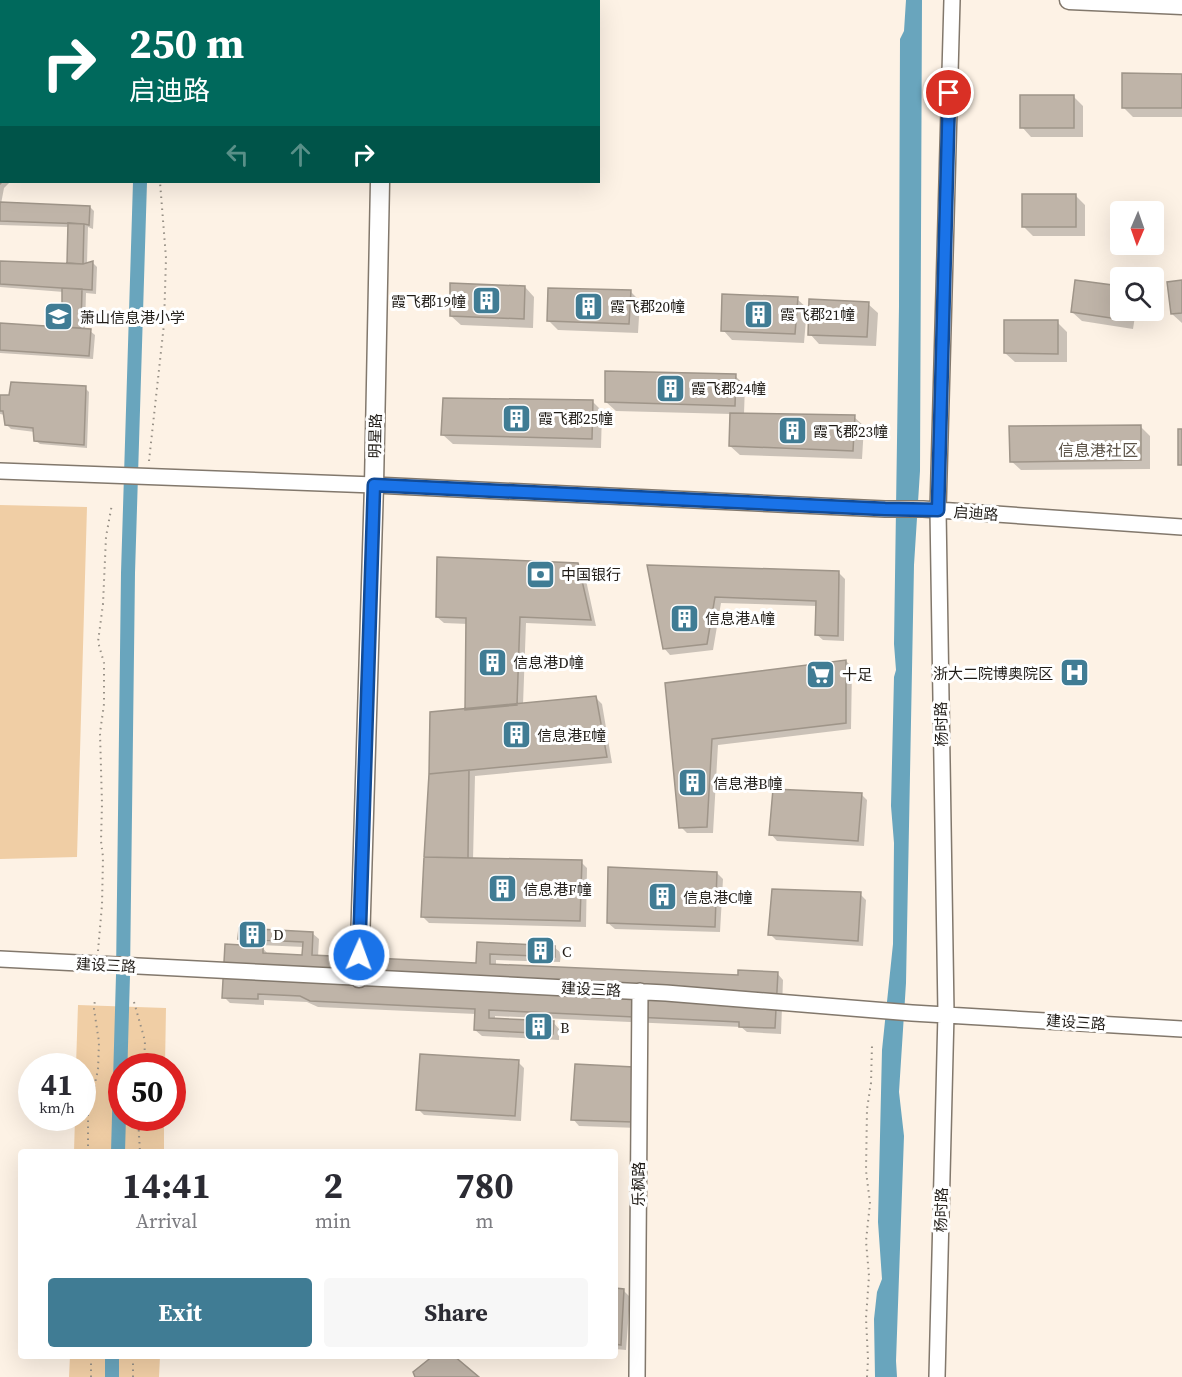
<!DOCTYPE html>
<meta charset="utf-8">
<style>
:root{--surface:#fff;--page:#f7f7f7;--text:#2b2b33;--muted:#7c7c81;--accent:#407c94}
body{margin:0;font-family:"Source Serif 4","Noto Sans SC",serif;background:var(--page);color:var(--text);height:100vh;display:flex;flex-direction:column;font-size:22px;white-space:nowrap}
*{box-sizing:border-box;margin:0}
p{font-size:20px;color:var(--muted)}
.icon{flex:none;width:33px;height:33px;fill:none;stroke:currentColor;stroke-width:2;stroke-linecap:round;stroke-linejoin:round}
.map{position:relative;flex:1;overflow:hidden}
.panel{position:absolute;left:18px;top:1149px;width:600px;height:210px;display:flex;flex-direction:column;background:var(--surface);border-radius:6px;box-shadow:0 6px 24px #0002}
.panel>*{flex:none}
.top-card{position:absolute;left:0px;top:0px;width:600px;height:183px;box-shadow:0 6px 24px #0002;background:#00695c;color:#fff;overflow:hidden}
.needle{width:39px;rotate:182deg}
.fabs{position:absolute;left:1110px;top:201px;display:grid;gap:12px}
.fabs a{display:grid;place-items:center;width:54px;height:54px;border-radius:6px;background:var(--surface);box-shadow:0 6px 24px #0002;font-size:30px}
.speed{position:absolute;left:18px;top:1053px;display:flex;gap:12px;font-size:30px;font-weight:700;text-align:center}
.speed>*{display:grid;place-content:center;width:78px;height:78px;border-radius:50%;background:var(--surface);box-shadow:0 6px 24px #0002;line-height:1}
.speed small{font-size:15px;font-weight:400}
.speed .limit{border:9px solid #d22;background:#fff;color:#111}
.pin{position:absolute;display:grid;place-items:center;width:51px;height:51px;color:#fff;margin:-26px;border:3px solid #fff;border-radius:50%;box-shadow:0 2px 6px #0007}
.me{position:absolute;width:66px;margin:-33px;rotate:2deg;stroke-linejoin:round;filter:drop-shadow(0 0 4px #0008)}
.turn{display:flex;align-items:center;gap:21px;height:126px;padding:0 30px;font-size:27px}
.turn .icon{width:78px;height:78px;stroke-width:2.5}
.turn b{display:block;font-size:42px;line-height:51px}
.lanes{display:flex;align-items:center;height:57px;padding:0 30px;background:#0003;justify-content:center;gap:30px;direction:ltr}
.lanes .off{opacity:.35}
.eta{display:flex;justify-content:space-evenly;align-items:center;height:102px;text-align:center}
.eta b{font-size:36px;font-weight:700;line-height:42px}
.primary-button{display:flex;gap:12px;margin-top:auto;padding:12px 30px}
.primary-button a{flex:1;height:69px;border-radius:6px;background:var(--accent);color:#fff;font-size:24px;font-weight:700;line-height:69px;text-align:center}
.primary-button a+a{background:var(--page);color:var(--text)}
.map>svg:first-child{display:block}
</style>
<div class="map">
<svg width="1182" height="1377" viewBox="0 0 1182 1377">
<rect width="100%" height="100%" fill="#fdf2e5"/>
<path fill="#f0cea5" d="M 0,505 L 87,507 L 77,857 L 0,859 Z
M 78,1005 L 166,1008 L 165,1066 L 122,1066 L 122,1118 L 164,1118 L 164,1152 L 74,1152 L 75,1118 L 82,1118 L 82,1066 L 76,1066 Z
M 70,1356 L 160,1356 L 159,1377 L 69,1377 Z"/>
<path fill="#69a5bd" d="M 906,0 L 922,0 L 920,471 L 914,565 L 906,983 L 899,1092 L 904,1136 L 896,1361 L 897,1377 L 875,1377 L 874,1319 L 877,1292 L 882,1279 L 878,1222 L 882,1050 L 893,944 L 894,843 L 891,806 L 894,677 L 896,670 L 894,644 L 899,306 L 900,39 L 904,31 Z"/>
<path fill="#0003" fill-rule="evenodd" d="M 1182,75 L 1182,117 L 1133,117 L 1123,107 Z
M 1074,97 L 1083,106 L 1083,137 L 1031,137 L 1022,127 Z
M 0,111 L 2,182 L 10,182 L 4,188 L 1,204 L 90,207 L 94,211 L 93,229 L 88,227 L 87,264 L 93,263 L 97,267 L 96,294 L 86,293 L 85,330 L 90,331 L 95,335 L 93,359 L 0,353 L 0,325 L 63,329 L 64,292 L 0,287 L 0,263 L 68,265 L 69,227 L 0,225 Z
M 1076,196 L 1085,205 L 1085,236 L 1033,236 L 1024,227 Z
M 1077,281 L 1120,288 L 1120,310 L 1136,310 L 1133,329 L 1082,321 L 1072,312 Z
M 1182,281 L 1182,323 L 1172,314 Z
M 525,287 L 534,297 L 533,328 L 461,325 L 451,316 Z
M 631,292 L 640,301 L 638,333 L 558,330 L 548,320 Z
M 797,299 L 807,308 L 804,343 L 732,340 L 723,330 Z
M 868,304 L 878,313 L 876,346 L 819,344 L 810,334 Z
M 1057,322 L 1067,332 L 1067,362 L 1015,362 L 1005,353 Z
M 735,376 L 745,385 L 744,414 L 854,417 L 864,426 L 862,459 L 740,455 L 730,446 L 731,414 L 616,411 L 606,402 Z
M 85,388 L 89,392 L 87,448 L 40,444 L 35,440 L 35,432 L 11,429 L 6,424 L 5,415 L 0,414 L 0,397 Z
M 592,401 L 602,411 L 601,448 L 453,444 L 443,435 Z
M 1140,426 L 1150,436 L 1150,469 L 1021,470 L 1011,461 Z
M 577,565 L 584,571 L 596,626 L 526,623 L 523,705 L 595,697 L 602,704 L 612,763 L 475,776 L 473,860 L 581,862 L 587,868 L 586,927 L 429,923 L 423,917 L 467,710 L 468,624 L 444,623 L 437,617 Z
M 648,566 L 839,573 L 845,579 L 844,641 L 823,640 L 816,634 L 817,606 L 721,603 L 713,650 L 670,655 L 664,648 Z
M 846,661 L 852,667 L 851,729 L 718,745 L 713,833 L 687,833 L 681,827 L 667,684 Z
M 861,794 L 867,800 L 864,846 L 777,841 L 771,834 Z
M 717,873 L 723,879 L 720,932 L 615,929 L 608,923 Z
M 860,894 L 866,900 L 863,946 L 776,940 L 770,934 Z
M 312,933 L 319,939 L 318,957 L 478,964 L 479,943 L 554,947 L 561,953 L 560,962 L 496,960 L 496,965 L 739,977 L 777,973 L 783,980 L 781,1034 L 747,1032 L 741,1027 L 495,1016 L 495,1020 L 553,1022 L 559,1029 L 559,1040 L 482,1036 L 475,1030 L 476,1014 L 318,1007 L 307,1002 L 264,1000 L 264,1005 L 230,1003 L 224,997 L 248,947 L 240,938 ZM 260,945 L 304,947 L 304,956 L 268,954 Z
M 518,1062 L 524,1068 L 521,1121 L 424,1115 L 418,1109 Z
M 633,1068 L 639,1128 L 579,1126 L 573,1119 Z
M 615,1290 L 623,1290 L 630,1297 L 626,1350 L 615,1349 Z"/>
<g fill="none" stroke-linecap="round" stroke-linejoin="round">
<path stroke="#69a5bd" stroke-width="14" d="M 146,2 L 146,0
M 118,1152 L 123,975 L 128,573 L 140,182
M 112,1377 L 112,1356"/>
</g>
<path fill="#bfb4a8" stroke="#9f9589" stroke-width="1.5" d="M 1122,73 L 1182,74 L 1182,108 L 1122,108 Z
M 1020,95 L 1074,95 L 1074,128 L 1020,128 Z
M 0,110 L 2,182 L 0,184 Z
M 1022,194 L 1076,194 L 1076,227 L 1022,227 Z
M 0,202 L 90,206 L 89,225 L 84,224 L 0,221 Z
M 68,223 L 84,224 L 83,264 L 67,263 Z
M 0,261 L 83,264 L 93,261 L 92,290 L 0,284 Z
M 1075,280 L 1120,286 L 1120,310 L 1125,310 L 1124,320 L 1071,312 Z
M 1182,280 L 1182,313 L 1171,314 L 1167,282 Z
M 450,283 L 525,286 L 524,319 L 450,316 Z
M 62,288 L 82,289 L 81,328 L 62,327 Z
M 548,288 L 631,290 L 629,324 L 547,321 Z
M 722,294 L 798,297 L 795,334 L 721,331 Z
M 809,299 L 869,302 L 867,337 L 808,335 Z
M 1004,320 L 1058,320 L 1058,354 L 1004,353 Z
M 0,323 L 91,329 L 89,356 L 0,350 Z
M 605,371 L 736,374 L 735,406 L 605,402 Z
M 11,382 L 86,386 L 84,445 L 34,441 L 33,428 L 5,425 L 3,411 L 0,411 L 0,395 L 9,395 Z
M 443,398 L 593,400 L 592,439 L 441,435 Z
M 730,413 L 855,415 L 853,451 L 729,446 Z
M 1141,425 L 1141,460 L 1010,462 L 1009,426 Z
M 1178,429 L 1182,429 L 1182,465 L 1178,465 Z
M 437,557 L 578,563 L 591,620 L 520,617 L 517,705 L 465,710 L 466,618 L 436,617 Z
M 647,565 L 839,571 L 838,636 L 815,635 L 816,601 L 715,597 L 707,644 L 663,649 Z
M 846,660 L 846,723 L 712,739 L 707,827 L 679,828 L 665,683 Z
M 596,696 L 607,757 L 429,774 L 430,712 Z
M 469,770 L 468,858 L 424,857 L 429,774 Z
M 773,789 L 862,793 L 858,841 L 769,835 Z
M 424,857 L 582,860 L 580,921 L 421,917 Z
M 608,867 L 717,872 L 715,927 L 607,923 Z
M 772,889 L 861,892 L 858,941 L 768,935 Z
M 239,928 L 313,932 L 312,955 L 476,963 L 477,942 L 555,946 L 555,957 L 490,954 L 490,964 L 738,975 L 738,970 L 778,972 L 775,1028 L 739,1027 L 739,1022 L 489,1010 L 489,1018 L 554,1021 L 553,1034 L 474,1030 L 475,1009 L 310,1001 L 300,996 L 258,994 L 258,999 L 222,998 L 225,944 L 263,946 L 263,953 L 302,955 L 303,942 L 238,939 Z
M 239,928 L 266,930 L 265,940 L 238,939 Z
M 528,944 L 555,946 L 555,957 L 528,956 Z
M 526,1020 L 554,1021 L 553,1034 L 525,1033 Z
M 420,1054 L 519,1060 L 515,1116 L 416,1110 Z
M 575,1064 L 634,1067 L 633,1122 L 571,1120 Z
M 615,1288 L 624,1289 L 621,1345 L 615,1344 Z
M 433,1356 L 454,1356 L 479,1377 L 415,1377 L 413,1372 Z"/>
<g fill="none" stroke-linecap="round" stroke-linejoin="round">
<defs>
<path id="minor" d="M 0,471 L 374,485 L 885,509 L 923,509 L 1182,527
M 0,959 L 666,993 L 912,1013 L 1182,1029
M 637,1377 L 640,991
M 937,1377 L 946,1013 L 938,510 L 952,0"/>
<path id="major" d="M 1069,0 L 1182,5
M 384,2 L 384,0
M 359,978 L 374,485 L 380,182"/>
</defs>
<use href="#minor" stroke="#82786c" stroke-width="18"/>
<use href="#major" stroke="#82786c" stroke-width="21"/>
<path stroke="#979086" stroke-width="2" stroke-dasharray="1.5 4.5" stroke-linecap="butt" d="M 165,2 L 165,0
M 149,461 L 164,324 L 166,258 L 160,182
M 98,951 L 102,905 L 103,857 L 101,841 L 102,804 L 100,733 L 104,704 L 104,663 L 98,642 L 103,604 L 106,537 L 112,504
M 134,1002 L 145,1041 L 144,1066
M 138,1118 L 140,1152
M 88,1152 L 88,1113 L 98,1070 L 99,1042 L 94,1009 L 95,999
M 91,1377 L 91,1356
M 133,1377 L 133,1356
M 867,1377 L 868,1359 L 866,1318 L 869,1276 L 866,1241 L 870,1203 L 866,1171 L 867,1109 L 871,1083 L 872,1045"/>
<use href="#minor" stroke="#fff" stroke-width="15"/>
<use href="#major" stroke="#fff" stroke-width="18"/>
</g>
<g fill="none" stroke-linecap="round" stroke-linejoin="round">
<defs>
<path id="route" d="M 359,955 L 374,485 L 885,509 L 938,510 L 949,93"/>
</defs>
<use href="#route" stroke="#114b97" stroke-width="15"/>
<use href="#route" stroke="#1a73e8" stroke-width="10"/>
</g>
<defs>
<symbol id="building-square" viewBox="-11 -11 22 22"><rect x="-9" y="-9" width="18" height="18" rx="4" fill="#407c94" stroke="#fff"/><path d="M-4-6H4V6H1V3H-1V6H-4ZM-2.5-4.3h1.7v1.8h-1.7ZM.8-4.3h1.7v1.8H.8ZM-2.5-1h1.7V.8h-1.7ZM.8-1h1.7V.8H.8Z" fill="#fff"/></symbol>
<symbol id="school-square" viewBox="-11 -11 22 22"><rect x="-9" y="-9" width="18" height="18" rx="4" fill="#407c94" stroke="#fff"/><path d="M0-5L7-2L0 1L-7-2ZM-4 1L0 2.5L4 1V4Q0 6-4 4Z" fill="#fff"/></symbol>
<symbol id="bank-square" viewBox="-11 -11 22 22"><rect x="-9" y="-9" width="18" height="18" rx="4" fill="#407c94" stroke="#fff"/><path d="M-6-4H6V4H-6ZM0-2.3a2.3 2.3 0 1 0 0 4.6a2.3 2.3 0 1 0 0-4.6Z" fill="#fff"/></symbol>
<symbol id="hospital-square" viewBox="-11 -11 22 22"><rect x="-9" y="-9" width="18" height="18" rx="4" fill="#407c94" stroke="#fff"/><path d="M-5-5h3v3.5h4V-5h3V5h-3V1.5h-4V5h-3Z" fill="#fff"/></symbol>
<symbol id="supermarket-square" viewBox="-11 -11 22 22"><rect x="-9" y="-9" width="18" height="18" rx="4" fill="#407c94" stroke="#fff"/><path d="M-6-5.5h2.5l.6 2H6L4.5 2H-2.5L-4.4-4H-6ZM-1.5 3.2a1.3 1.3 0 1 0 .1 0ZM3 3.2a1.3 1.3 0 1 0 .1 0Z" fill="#fff"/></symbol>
</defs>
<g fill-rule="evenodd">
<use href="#building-square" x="470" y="284" width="33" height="33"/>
<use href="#building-square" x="572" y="290" width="33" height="33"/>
<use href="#building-square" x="742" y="298" width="33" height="33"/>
<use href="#school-square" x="42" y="300" width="33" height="33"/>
<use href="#building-square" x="654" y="372" width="33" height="33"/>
<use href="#building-square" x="500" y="402" width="33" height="33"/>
<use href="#building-square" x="776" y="414" width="33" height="33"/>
<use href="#bank-square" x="524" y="558" width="33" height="33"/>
<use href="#building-square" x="668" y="602" width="33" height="33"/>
<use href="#building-square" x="476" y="646" width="33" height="33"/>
<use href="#hospital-square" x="1058" y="656" width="33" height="33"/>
<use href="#supermarket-square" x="804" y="658" width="33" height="33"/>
<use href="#building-square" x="500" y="718" width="33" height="33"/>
<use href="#building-square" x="676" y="766" width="33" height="33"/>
<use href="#building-square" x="486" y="872" width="33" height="33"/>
<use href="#building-square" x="646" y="880" width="33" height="33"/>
<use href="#building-square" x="236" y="918" width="33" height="33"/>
<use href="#building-square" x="524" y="934" width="33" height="33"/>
<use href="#building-square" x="522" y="1010" width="33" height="33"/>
</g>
<g text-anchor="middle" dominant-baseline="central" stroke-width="6" stroke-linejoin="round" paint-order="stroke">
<g font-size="15" fill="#211d18" stroke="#fff" text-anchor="start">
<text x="466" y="301" text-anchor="end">霞飞郡19幢</text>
<text x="610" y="306">霞飞郡20幢</text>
<text x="780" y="314">霞飞郡21幢</text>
<text x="80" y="317">萧山信息港小学</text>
<text x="691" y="388">霞飞郡24幢</text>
<text x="538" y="418">霞飞郡25幢</text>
<text x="813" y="431">霞飞郡23幢</text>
<text x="561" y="574">中国银行</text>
<text x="705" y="618">信息港A幢</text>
<text x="513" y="662">信息港D幢</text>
<text x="1053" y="673" text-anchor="end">浙大二院博奥院区</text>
<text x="842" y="674">十足</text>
<text x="537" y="735">信息港E幢</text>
<text x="713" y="783">信息港B幢</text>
<text x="523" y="889">信息港F幢</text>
<text x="683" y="897">信息港C幢</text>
<text x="273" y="934">D</text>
<text x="562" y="951">C</text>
<text x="560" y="1027">B</text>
</g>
<g font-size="15" fill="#211d18" stroke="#fff">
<text transform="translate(375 436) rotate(-89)">明星路</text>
<text transform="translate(976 513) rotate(4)">启迪路</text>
<text transform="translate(941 724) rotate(-91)">杨时路</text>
<text transform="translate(106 965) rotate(3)">建设三路</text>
<text transform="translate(591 989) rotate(3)">建设三路</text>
<text transform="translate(1076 1022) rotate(4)">建设三路</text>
<text transform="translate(638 1184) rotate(-90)">乐枫路</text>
<text transform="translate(941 1210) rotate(-89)">杨时路</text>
</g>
<g font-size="16" fill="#5c5348" stroke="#fff">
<text x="1098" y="450">信息港社区</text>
</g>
</g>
</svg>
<div class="fabs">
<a><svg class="needle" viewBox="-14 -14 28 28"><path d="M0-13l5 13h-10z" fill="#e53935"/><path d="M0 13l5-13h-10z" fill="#7c7c81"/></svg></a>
<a><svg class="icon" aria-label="search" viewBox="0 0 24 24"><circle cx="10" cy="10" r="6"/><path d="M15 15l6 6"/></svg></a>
</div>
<div class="speed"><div>41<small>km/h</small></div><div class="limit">50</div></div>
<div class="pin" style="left:949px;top:93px;background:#d93025"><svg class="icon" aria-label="arrive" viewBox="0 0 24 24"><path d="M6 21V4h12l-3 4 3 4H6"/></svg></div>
<svg class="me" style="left:359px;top:955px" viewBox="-20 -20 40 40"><circle r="17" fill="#1a73e8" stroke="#fff" stroke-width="3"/><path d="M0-11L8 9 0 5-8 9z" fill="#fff"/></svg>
<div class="top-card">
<div class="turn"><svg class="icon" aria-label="right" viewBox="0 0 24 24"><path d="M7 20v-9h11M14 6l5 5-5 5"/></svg><div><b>250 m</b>启迪路</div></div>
<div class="lanes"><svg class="icon off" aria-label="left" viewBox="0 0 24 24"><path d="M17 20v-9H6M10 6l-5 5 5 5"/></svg><svg class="icon off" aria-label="ahead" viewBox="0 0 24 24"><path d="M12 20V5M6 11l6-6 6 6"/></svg><svg class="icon" aria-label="right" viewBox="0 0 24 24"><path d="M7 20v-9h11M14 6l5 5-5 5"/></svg></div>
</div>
<section class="panel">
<div class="eta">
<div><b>14:41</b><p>Arrival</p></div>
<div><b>2</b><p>min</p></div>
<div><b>780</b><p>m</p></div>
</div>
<div class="primary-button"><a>Exit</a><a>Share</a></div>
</section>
</div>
